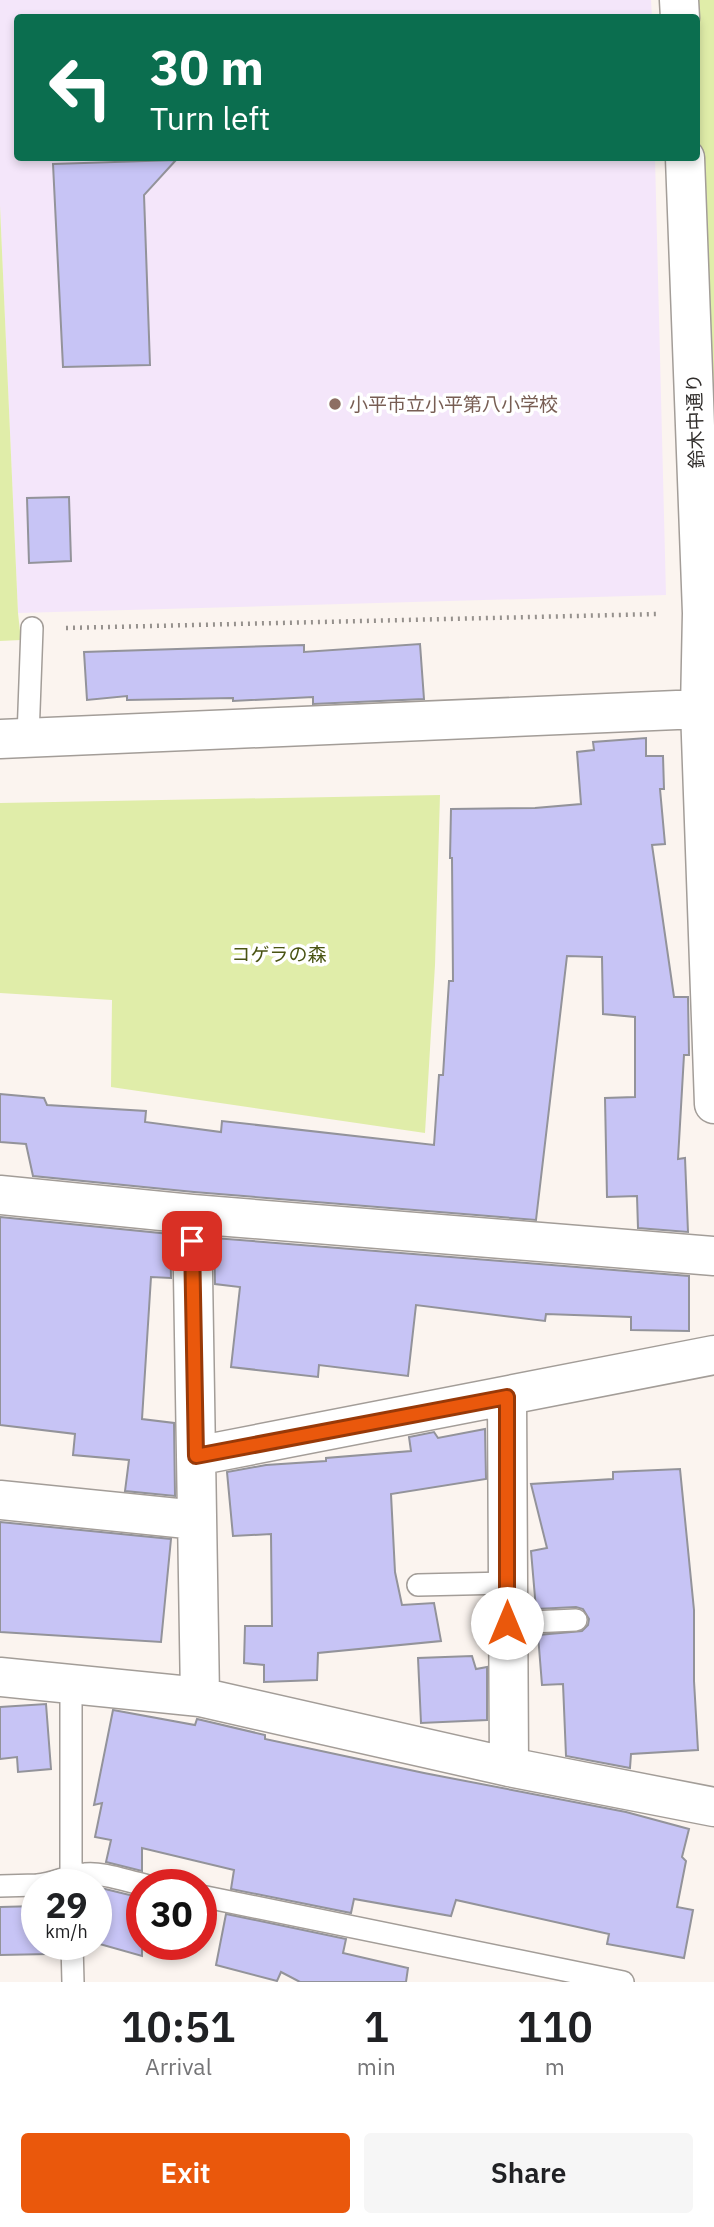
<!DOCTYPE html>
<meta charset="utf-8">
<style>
:root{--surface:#fff;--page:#f6f6f6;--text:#202124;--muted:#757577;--accent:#ea580c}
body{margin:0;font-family:"IBM Plex Sans","Noto Sans JP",sans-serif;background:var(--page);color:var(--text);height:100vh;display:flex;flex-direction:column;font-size:26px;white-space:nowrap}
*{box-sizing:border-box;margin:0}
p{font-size:23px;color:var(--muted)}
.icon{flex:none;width:38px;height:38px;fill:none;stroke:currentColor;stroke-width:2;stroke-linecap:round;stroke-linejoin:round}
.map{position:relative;height:1982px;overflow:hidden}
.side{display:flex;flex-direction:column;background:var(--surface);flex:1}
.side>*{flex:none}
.guide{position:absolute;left:14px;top:14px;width:686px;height:147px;border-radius:7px;box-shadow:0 4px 10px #0003;background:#0b6e4f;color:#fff;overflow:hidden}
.speed{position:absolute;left:21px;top:1869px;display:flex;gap:14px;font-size:35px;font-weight:700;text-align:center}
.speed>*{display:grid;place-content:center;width:91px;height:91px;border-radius:50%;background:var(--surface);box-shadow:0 4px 10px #0003;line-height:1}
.speed small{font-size:18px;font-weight:400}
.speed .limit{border:10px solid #d22;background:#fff;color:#111}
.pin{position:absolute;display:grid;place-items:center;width:60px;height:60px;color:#fff;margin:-30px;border-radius:14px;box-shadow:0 4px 10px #0006}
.me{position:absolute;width:77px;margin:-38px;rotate:0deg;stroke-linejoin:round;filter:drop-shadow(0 0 5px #0008)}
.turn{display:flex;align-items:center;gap:24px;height:147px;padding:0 21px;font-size:32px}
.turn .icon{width:91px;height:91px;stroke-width:2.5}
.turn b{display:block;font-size:49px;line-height:60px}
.eta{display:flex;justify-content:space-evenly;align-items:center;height:119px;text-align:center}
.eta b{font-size:42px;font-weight:600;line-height:49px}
.cta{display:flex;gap:14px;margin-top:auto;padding:14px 21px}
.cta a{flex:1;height:80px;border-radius:7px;background:var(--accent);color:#fff;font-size:28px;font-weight:600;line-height:80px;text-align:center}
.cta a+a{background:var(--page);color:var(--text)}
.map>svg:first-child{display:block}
</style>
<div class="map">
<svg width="714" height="1982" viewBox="0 0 714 1982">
<rect width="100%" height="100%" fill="#fbf4ef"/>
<path fill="#f4e6fa" d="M 0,0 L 651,0 L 652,18 L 18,18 L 18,158 L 655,158 L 666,595 L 18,613 L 0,206 Z"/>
<path fill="#e0eda9" d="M 695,0 L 714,0 L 714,760 L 696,18 Z
M 0,206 L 18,613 L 21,640 L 0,641 Z
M 440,795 L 435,965 L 425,1133 L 111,1087 L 112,1000 L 0,993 L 0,803 Z"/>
<path fill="#c7c4f5" stroke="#93939a" stroke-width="2" d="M 176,160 L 144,195 L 150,365 L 63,367 L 53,164 Z
M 69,497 L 71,561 L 29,563 L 27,498 Z
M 420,644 L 424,699 L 313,704 L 313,697 L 233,701 L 233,698 L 127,700 L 127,696 L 87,700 L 84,652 L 304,645 L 304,652 Z
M 646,738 L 646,756 L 663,756 L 664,789 L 660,789 L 665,844 L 652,845 L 674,997 L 688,997 L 689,1055 L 684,1055 L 678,1159 L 685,1158 L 688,1232 L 638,1228 L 637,1196 L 607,1197 L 605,1098 L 635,1097 L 635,1017 L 603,1014 L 602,957 L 567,956 L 536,1220 L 194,1192 L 33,1176 L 26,1144 L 0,1142 L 0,1094 L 44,1098 L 47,1105 L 146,1111 L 145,1122 L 221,1132 L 222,1121 L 434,1145 L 439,1075 L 443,1075 L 449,981 L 453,981 L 452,858 L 450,858 L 451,809 L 535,808 L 581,804 L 577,752 L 594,750 L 593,742 Z
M 0,1217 L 170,1234 L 171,1278 L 151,1277 L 142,1419 L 174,1423 L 175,1496 L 125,1491 L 129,1460 L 73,1455 L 75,1434 L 0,1425 Z
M 214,1238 L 689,1276 L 689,1331 L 631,1330 L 631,1317 L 546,1314 L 545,1321 L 416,1305 L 408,1376 L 319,1365 L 318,1377 L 231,1367 L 240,1287 L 215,1284 Z
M 485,1429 L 486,1479 L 391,1494 L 395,1572 L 402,1605 L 434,1603 L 441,1641 L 318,1653 L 317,1680 L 264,1682 L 264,1665 L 244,1663 L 245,1626 L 272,1626 L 271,1534 L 233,1536 L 227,1472 L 266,1465 L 326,1461 L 326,1458 L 411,1451 L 409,1437 L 434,1432 L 438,1438 Z
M 680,1469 L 694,1610 L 694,1681 L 698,1750 L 631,1754 L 630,1768 L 566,1756 L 563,1684 L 542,1685 L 538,1635 L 582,1631 L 588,1625 L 589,1619 L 583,1609 L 576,1607 L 536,1609 L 531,1551 L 547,1548 L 531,1484 L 613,1479 L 613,1472 Z
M 0,1522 L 171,1539 L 161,1642 L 0,1632 Z
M 472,1656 L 476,1669 L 487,1667 L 487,1720 L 421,1723 L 418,1658 Z
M 46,1704 L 51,1769 L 18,1772 L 17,1757 L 0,1759 L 0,1707 Z
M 113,1710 L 195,1725 L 197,1719 L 265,1735 L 265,1739 L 424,1773 L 626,1812 L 689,1829 L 682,1857 L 686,1861 L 677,1907 L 693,1910 L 684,1958 L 607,1944 L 609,1934 L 456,1900 L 451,1916 L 354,1899 L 351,1913 L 231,1889 L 234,1870 L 142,1848 L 142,1871 L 106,1862 L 111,1840 L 95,1837 L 102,1803 L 94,1805 Z
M 101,1888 L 142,1898 L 142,1956 L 96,1943 L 96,1903 Z
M 37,1906 L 37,1944 L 49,1944 L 49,1954 L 0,1955 L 0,1907 Z
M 226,1914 L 346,1939 L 343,1953 L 408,1968 L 406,1982 L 300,1982 L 281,1972 L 277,1981 L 216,1965 Z"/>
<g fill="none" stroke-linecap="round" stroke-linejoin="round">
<defs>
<path id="service" d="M 28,737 L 32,628
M 418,1585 L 507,1583
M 507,1623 L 576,1620
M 71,1685 L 71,1885
M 37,1885 C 54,1884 68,1875 85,1874 C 103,1872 126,1881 145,1885
M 0,1886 L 37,1885
M 201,1896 L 623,1982
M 72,1944 L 73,1982"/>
<path id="minor" d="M 679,0 L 680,18
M 685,158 L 702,613 L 700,709 L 714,1104
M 0,739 L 700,709
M 0,1195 L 192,1214 L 714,1256
M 192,1214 L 200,1697
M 507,1397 L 509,1767
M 196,1456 L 714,1355
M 0,1500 L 197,1520
M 0,1677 L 200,1697 L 509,1767 L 714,1807"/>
</defs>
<use href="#service" stroke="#a39d98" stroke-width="24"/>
<use href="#minor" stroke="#a39d98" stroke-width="41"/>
<path stroke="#96918d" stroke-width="4.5" stroke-dasharray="2 5" stroke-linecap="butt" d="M 66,628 L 659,614"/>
<use href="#service" stroke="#fff" stroke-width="21"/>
<use href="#minor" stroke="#fff" stroke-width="38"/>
</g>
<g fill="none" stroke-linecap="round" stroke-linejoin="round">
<defs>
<path id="route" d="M 192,1241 L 196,1456 L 507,1397 L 507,1623"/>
</defs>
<use href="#route" stroke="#983908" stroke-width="18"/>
<use href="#route" stroke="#ea580c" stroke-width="12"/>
</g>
<circle fill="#8d6e63" stroke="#fff" stroke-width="2.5" cx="335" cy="404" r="7"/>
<g text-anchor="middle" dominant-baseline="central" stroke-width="7" stroke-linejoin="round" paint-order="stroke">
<g font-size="19" fill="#785e54" stroke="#fff" text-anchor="start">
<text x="349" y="404">小平市立小平第八小学校</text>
</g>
<g font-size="19" fill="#302d2b" stroke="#fff">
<text transform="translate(695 421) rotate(-92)">鈴木中通り</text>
</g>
<g font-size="19" fill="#4a5413" stroke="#fff">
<text x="279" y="954">コゲラの森</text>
</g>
</g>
</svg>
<div class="speed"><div>29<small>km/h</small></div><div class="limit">30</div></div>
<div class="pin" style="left:192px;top:1241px;background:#d93025"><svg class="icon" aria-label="arrive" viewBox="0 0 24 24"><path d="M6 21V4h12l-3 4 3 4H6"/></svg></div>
<svg class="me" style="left:507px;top:1623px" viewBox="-20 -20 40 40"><circle r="19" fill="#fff"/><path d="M0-13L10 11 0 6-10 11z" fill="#ea580c"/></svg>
<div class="guide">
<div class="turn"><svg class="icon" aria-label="left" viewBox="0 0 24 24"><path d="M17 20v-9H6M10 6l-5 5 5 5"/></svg><div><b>30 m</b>Turn left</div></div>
</div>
</div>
<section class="side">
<div class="eta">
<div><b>10:51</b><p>Arrival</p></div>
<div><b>1</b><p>min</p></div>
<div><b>110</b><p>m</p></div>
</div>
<div class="cta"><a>Exit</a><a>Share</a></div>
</section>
